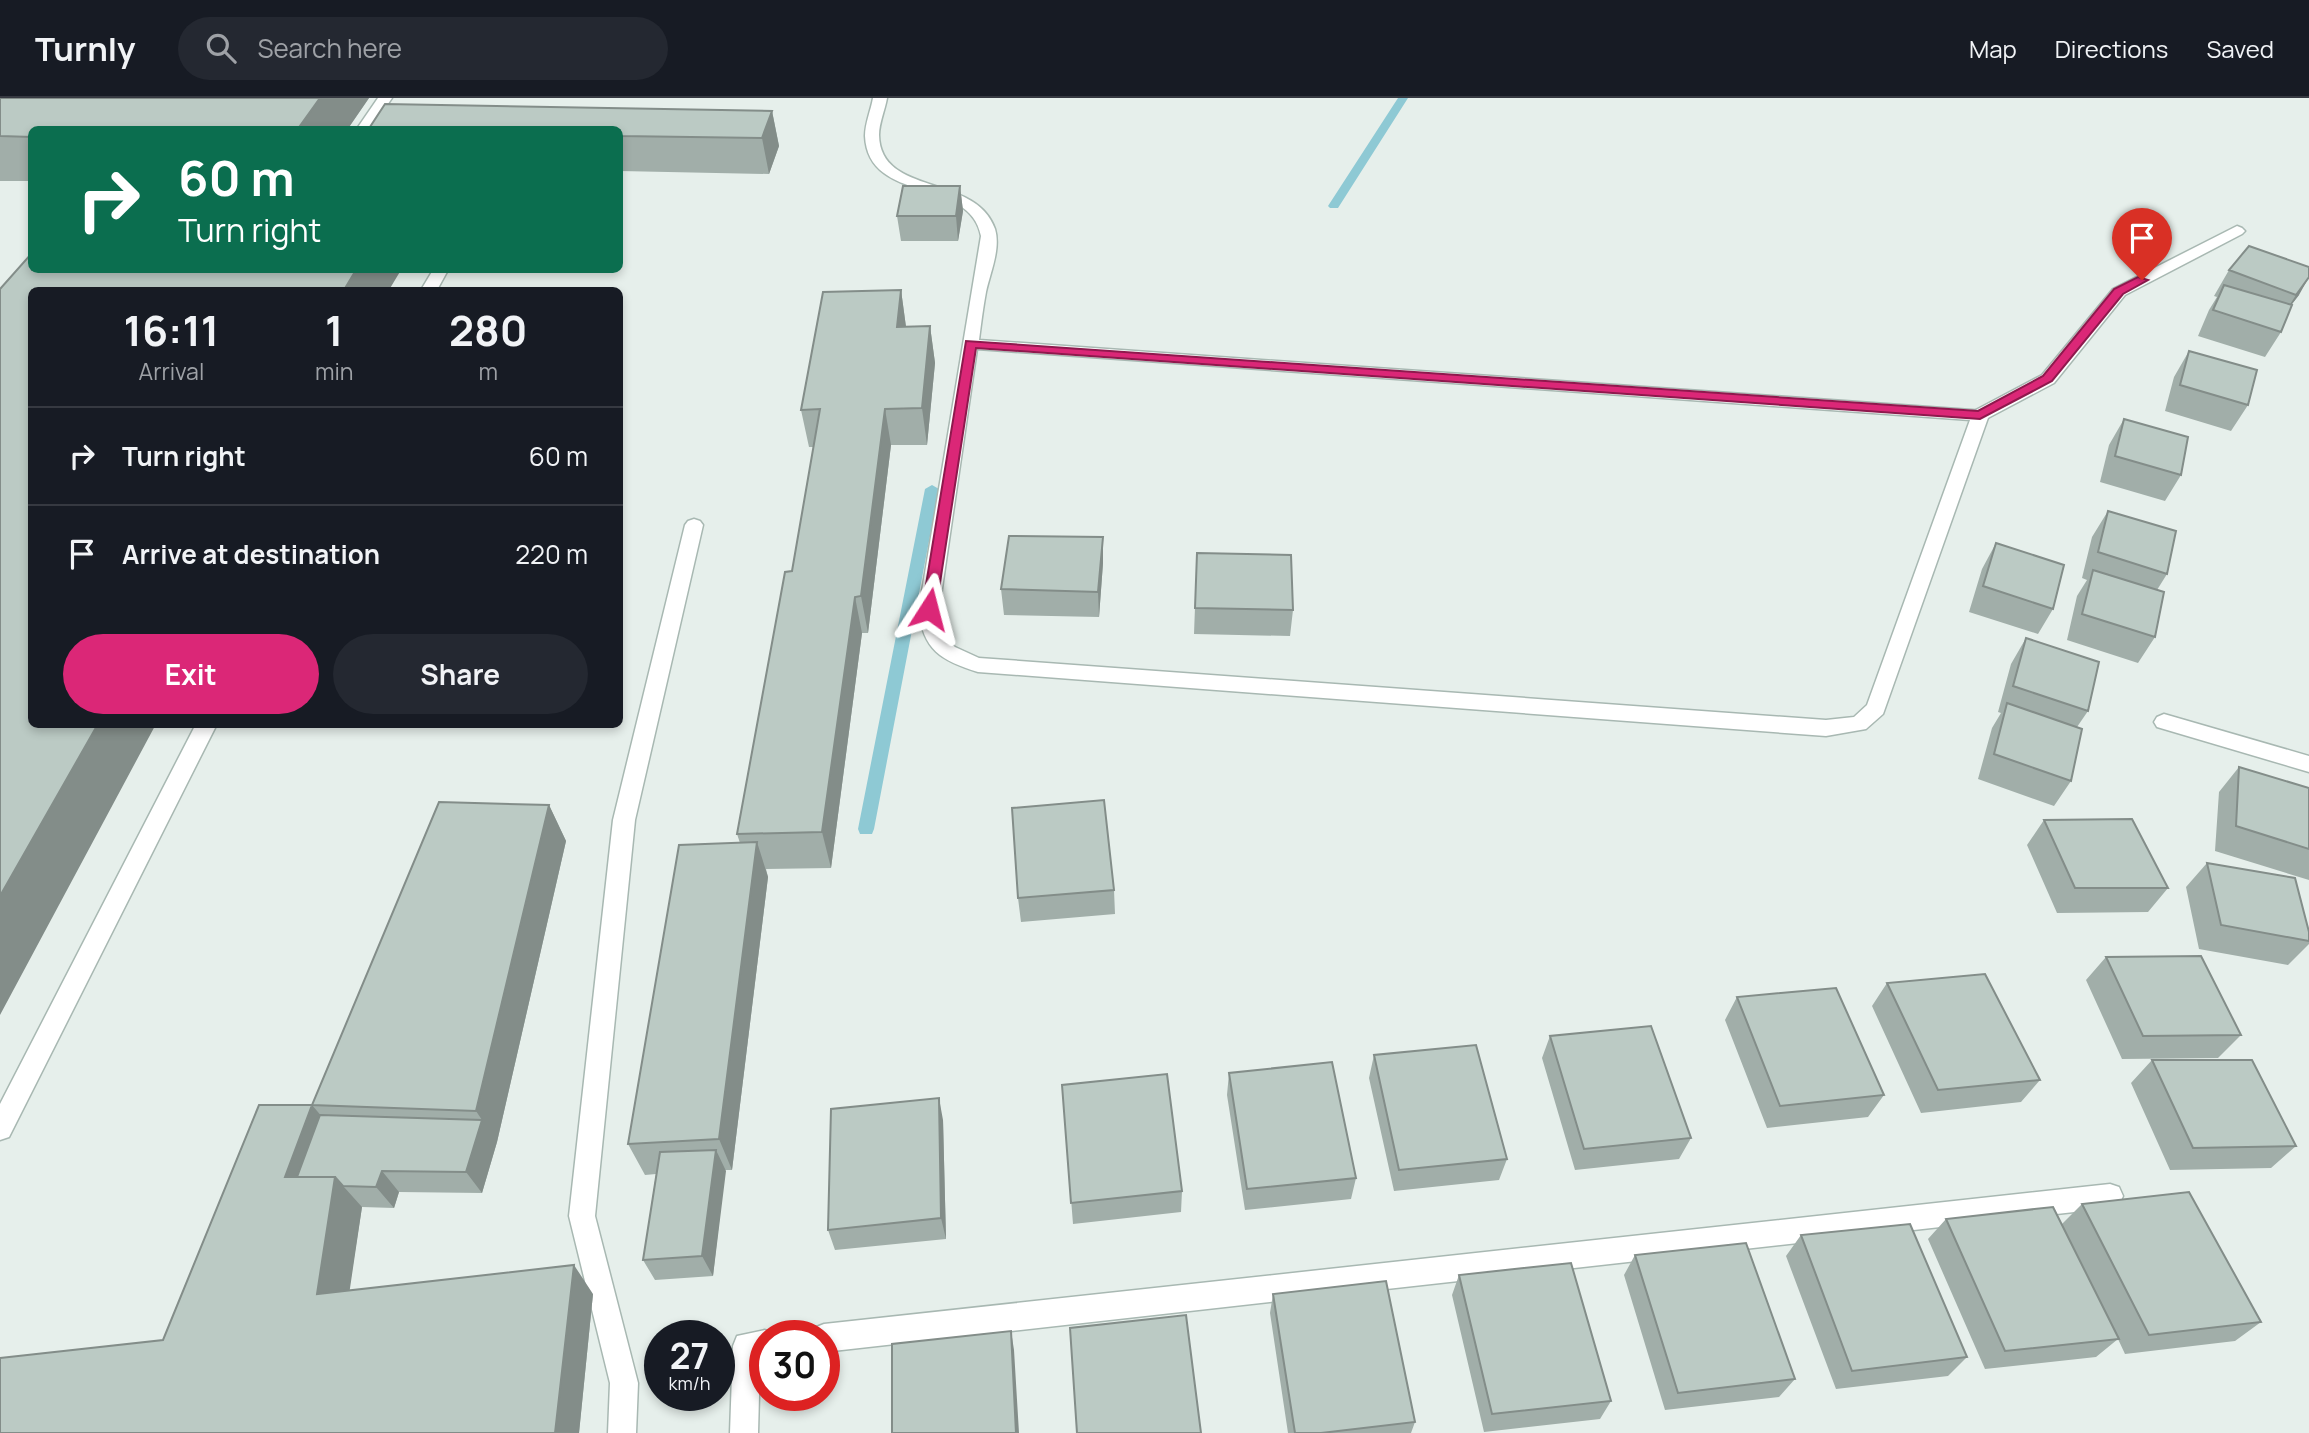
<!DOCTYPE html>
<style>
:root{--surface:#171b24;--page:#242831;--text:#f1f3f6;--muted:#9ea1a6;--line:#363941;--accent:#db2777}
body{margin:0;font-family:Manrope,sans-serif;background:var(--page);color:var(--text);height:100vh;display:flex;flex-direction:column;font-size:26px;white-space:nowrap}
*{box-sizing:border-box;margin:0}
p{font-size:23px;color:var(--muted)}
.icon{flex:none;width:38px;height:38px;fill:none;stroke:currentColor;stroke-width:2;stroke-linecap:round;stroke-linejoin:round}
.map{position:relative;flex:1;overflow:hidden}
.drawer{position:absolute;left:28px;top:189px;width:595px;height:441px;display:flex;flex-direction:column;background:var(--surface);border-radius:10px;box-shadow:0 4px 10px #0003}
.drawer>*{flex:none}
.banner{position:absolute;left:28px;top:28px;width:595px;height:147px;border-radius:10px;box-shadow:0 4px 10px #0003;background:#0b6e4f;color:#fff;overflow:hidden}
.speed{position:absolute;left:644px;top:1222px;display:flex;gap:14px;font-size:35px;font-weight:700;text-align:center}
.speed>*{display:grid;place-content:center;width:91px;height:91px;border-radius:50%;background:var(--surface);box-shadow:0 4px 10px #0003;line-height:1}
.speed small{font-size:18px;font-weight:400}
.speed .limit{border:10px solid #d22;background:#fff;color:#111}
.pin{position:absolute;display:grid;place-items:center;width:60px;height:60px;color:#fff;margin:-72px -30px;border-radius:50% 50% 50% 0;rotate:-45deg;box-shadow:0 0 7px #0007}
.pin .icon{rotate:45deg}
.me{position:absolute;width:77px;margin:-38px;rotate:9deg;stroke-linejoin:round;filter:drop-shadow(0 0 5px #0008)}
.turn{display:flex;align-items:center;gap:24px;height:147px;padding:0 35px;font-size:32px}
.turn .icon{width:91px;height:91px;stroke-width:2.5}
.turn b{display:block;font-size:49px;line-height:60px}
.eta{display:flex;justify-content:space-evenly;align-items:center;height:119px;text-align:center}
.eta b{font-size:42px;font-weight:700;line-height:49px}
.cta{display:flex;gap:14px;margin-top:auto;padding:14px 35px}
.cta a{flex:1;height:80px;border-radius:42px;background:var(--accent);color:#fff;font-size:28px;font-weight:700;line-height:80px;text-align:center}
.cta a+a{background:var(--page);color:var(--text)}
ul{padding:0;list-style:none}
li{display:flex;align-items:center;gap:21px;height:98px;padding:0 35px;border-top:2px solid var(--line)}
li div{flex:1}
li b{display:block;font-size:26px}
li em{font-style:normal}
header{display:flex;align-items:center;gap:42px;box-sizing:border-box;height:98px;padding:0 35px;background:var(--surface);border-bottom:2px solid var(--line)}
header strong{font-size:33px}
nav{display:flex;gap:38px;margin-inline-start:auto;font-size:24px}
.search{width:490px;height:63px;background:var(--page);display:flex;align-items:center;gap:18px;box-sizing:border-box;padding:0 24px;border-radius:38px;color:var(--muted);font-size:26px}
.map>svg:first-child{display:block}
</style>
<header>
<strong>Turnly</strong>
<div class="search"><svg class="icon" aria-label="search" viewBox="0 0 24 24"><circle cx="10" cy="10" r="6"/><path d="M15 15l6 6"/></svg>Search here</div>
<nav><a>Map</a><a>Directions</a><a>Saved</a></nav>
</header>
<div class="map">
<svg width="2309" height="1335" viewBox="0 0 2309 1335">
<rect width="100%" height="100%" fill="#e6efeb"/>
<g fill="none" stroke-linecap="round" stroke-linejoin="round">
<path fill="#8ec9d4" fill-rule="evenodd" d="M 1398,0 L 1408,0 L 1338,110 L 1330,110 L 1328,108 Z
M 932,387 L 939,391 L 874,731 L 872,736 L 860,736 L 858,731 L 925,391 Z"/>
<defs>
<path id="lane" d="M 378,0 L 392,0 L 370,32 L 356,32 Z
M 2237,128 L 2242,130 L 2245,133 L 2242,136 L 2125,197 L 2054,285 L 1986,321 L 1974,321 L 1971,317 L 1974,313 L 2042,277 L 2113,191 Z
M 433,172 L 448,172 L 437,192 L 421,192 Z
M 694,421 L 700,423 L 703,427 L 635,722 L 595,1118 L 638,1285 L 636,1335 L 608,1335 L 610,1285 L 569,1118 L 613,722 L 685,427 L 688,423 Z
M 2164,616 L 2309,658 L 2309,674 L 2157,629 L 2154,624 L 2157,619 Z
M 196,626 L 217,626 L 9,1039 L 0,1042 L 0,1006 Z"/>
<path id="street" d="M 873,0 L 887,0 C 885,12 879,25 879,37 C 880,99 976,75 995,131 C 1001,151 990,175 986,194 C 983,210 981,226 979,242 L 1986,313 L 1989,317 L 1883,616 L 1866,631 L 1826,638 L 978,574 C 942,563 922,552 919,511 L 981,138 C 970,78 868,107 865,38 C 865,25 871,12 873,0 ZM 977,251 L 1970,322 L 1867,607 L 1854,619 L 1826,622 L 979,560 L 955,549 L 944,539 L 939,511 Z
M 2110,1086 L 2119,1089 L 2123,1098 L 2119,1107 L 2110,1110 L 824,1254 L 824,1237 L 812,1237 L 814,1230 L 824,1226 Z
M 765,1232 L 775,1237 L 765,1237 L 765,1260 L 760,1260 L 758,1335 L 730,1335 L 733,1248 L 737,1238 Z"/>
</defs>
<use href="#lane" stroke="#a8b8b2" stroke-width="3"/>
<use href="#street" stroke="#a8b8b2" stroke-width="3"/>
<use href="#lane" fill="#fff" fill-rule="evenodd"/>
<use href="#street" fill="#fff" fill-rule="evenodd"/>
</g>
<path fill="#a1aea9" d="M 0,0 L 369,0 L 347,32 L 32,32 L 32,83 L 0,83 Z
M 772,13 L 779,48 L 769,76 L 620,73 L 620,32 Z
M 960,88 L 963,113 L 958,143 L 901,143 L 897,118 Z
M 2229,172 L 2299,197 L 2291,207 L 2281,234 L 2265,259 L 2198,238 L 2209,212 L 2217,199 L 2214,198 Z
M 901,192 L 906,229 L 930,228 L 935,265 L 927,347 L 891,347 L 868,535 L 862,535 L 831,770 L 766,771 L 768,779 L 732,1072 L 725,1072 L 713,1178 L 655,1182 L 643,1162 L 656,1076 L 645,1077 L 628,1046 L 740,745 L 737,736 L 792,473 L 814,349 L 809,349 L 801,312 Z
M 2189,253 L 2248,307 L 2231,333 L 2165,313 L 2174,279 Z
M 2124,321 L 2181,377 L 2165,403 L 2100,384 L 2109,347 Z
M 2108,413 L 2167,476 L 2157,492 L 2155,539 L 2138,565 L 2067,542 L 2077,498 L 2087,482 L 2082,480 L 2092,439 Z
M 1103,439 L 1103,465 L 1099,519 L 1004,517 L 1001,491 Z
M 1996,445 L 2053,511 L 2038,536 L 1969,514 L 1982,471 Z
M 1197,455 L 1293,512 L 1290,538 L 1194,536 Z
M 2026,540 L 2088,613 L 2077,629 L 2071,683 L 2054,708 L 1978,681 L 1992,630 L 2001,615 L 1998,614 L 2011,566 Z
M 2239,669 L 2309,690 L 2309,782 L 2215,753 L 2219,694 Z
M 549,707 L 566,743 L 497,1044 L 482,1095 L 399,1094 L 394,1110 L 362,1109 L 349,1192 L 593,1196 L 579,1335 L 0,1335 L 163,1242 L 312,1007 Z
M 2044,722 L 2168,790 L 2148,814 L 2057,815 L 2027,747 Z
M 2207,765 L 2309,834 L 2309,846 L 2288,867 L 2199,851 L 2186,789 Z
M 1114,792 L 1115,816 L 1021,824 L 1018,800 Z
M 2106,859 L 2241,937 L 2218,960 L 2122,961 L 2086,882 Z
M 1887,885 L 2040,982 L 2021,1004 L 1921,1015 L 1872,908 Z
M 1737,899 L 1884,997 L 1868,1019 L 1767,1030 L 1725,922 Z
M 1550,938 L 1691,1040 L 1679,1061 L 1575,1072 L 1542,960 Z
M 1374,957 L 1507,1061 L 1499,1082 L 1394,1093 L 1369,980 Z
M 2152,962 L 2296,1048 L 2271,1070 L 2170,1072 L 2131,985 Z
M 1229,975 L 1356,1080 L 1351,1101 L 1245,1112 L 1227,997 Z
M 1062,987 L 1182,1093 L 1181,1114 L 1073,1126 Z
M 943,1022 L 946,1141 L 835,1152 L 828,1132 Z
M 2082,1106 L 2261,1224 L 2235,1243 L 2125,1256 L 2118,1241 L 2096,1259 L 1985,1271 L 1928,1141 L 1946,1121 L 2062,1126 Z
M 1801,1137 L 1967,1259 L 1948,1278 L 1836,1291 L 1786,1158 Z
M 1635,1157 L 1795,1281 L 1779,1299 L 1665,1312 L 1624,1177 Z
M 1459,1177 L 1611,1303 L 1600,1321 L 1484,1334 L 1452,1197 Z
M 1273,1196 L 1415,1324 L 1411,1335 L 1288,1335 L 1270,1215 Z"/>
<path fill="#838d89" d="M 320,0 L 369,0 L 347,32 L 297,32 Z
M 772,13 L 779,48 L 769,76 L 762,40 Z
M 960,88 L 963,113 L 958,143 L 956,118 Z
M 356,172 L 401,172 L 389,192 L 344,192 Z
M 2309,179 L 2299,197 L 2280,222 L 2296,197 Z
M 901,192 L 906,229 L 897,229 Z
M 930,228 L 935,265 L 927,347 L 922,310 Z
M 885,311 L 891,347 L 868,535 L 861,498 Z
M 1103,439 L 1103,465 L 1099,519 L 1098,494 Z
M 855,499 L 862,535 L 831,770 L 822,734 Z
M 98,626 L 156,626 L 0,917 L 0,798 Z
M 549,707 L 566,743 L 497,1044 L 482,1095 L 466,1074 L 482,1022 L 476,1013 Z
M 757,744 L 768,779 L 732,1072 L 719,1041 Z
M 939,1000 L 943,1022 L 946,1141 L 941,1120 Z
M 312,1007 L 339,1039 L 320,1088 L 285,1079 Z
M 716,1052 L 726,1073 L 713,1178 L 702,1158 Z
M 382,1073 L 399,1094 L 394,1110 L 376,1089 Z
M 335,1079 L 362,1109 L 345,1224 L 317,1196 Z
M 574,1167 L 593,1196 L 579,1335 L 555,1335 Z
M 1011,1233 L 1014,1252 L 1019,1335 L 1016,1335 Z"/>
<path fill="#bbcac4" stroke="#838d89" stroke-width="2" d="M 0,0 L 320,0 L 297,32 L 32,32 L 32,39 L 0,38 Z
M 385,6 L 772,13 L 762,40 L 620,38 L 620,32 L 368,32 Z
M 903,88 L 960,88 L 956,118 L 897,118 Z
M 2249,148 L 2309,169 L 2309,179 L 2296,197 L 2229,172 Z
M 32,155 L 32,172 L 356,172 L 344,192 L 32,192 L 32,626 L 98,626 L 0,798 L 0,191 Z
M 2224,187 L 2292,207 L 2281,234 L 2213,212 Z
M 901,192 L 897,229 L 930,228 L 922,310 L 885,311 L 861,498 L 855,499 L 822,734 L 737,736 L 785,474 L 792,473 L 820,311 L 801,312 L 823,194 Z
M 2189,253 L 2257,272 L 2248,307 L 2180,287 Z
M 2124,321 L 2188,339 L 2181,377 L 2115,358 Z
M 2108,413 L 2176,433 L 2167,476 L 2098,454 Z
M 1009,438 L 1103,439 L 1098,494 L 1001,491 Z
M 1996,445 L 2064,467 L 2053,511 L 1983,488 Z
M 1197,455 L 1291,457 L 1293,512 L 1195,510 Z
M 2093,472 L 2164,494 L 2155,539 L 2082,516 Z
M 2026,540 L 2099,564 L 2088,613 L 2013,588 Z
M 2007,605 L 2082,631 L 2071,683 L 1994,656 Z
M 2239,669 L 2309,690 L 2309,751 L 2236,728 Z
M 1104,702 L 1114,792 L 1018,800 L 1012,710 Z
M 439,704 L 549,707 L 476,1013 L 312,1007 Z
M 2132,721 L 2168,790 L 2075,790 L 2044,722 Z
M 757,744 L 719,1041 L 628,1046 L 679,747 Z
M 2207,765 L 2295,780 L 2309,834 L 2309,843 L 2221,827 Z
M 2201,858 L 2241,937 L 2143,938 L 2106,859 Z
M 1985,876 L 2040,982 L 1938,992 L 1887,885 Z
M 1836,890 L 1884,997 L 1780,1008 L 1737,899 Z
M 1651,928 L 1691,1040 L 1584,1051 L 1550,938 Z
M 1476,947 L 1507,1061 L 1399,1072 L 1374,957 Z
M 2152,962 L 2252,962 L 2296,1048 L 2193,1050 Z
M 1332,964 L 1356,1080 L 1247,1091 L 1229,975 Z
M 1167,976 L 1182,1093 L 1071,1105 L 1062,987 Z
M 939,1000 L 941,1120 L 828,1132 L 831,1011 Z
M 259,1007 L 312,1007 L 285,1079 L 335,1079 L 317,1196 L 574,1167 L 555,1335 L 0,1335 L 0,1260 L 163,1242 Z
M 320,1017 L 482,1022 L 466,1074 L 382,1073 L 376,1089 L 343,1088 L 335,1079 L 297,1079 Z
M 716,1052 L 702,1158 L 643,1162 L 660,1054 Z
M 2189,1094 L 2261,1224 L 2149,1237 L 2082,1106 Z
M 2053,1109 L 2119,1241 L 2005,1253 L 1946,1121 Z
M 1910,1126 L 1967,1259 L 1852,1273 L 1801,1137 Z
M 1746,1145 L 1795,1281 L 1678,1295 L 1635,1157 Z
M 1571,1165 L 1611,1303 L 1492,1316 L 1459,1177 Z
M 1386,1183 L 1415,1324 L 1321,1335 L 1295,1335 L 1273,1196 Z
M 1186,1217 L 1201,1335 L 1077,1335 L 1070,1230 Z
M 1011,1233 L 1016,1335 L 892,1335 L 892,1246 Z"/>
<path fill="#db2777" stroke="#8e194d" stroke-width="2" d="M 2138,179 L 2148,182 L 2123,196 L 2052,283 L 1980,321 L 976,250 L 936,511 L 929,516 L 922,511 L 966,243 L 1978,313 L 2043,278 L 2114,191 Z"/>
</svg>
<div class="speed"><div>27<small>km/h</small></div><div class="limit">30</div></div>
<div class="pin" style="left:2142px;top:182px;background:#d93025"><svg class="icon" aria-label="arrive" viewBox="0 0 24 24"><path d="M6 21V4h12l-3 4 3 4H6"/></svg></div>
<svg class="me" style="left:929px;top:511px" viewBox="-20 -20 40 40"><path d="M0-17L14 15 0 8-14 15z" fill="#db2777" stroke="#fff" stroke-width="4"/></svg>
<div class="banner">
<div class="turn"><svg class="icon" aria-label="right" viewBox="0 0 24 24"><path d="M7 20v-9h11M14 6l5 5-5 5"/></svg><div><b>60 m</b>Turn right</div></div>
</div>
<section class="drawer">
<div class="eta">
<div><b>16:11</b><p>Arrival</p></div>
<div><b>1</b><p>min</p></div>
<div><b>280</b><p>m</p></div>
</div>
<ul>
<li><svg class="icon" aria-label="right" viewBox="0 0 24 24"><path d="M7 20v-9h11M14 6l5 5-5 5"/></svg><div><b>Turn right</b></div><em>60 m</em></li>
<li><svg class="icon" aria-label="arrive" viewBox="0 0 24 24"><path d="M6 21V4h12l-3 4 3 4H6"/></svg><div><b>Arrive at destination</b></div><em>220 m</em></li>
</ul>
<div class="cta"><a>Exit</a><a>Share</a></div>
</section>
</div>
